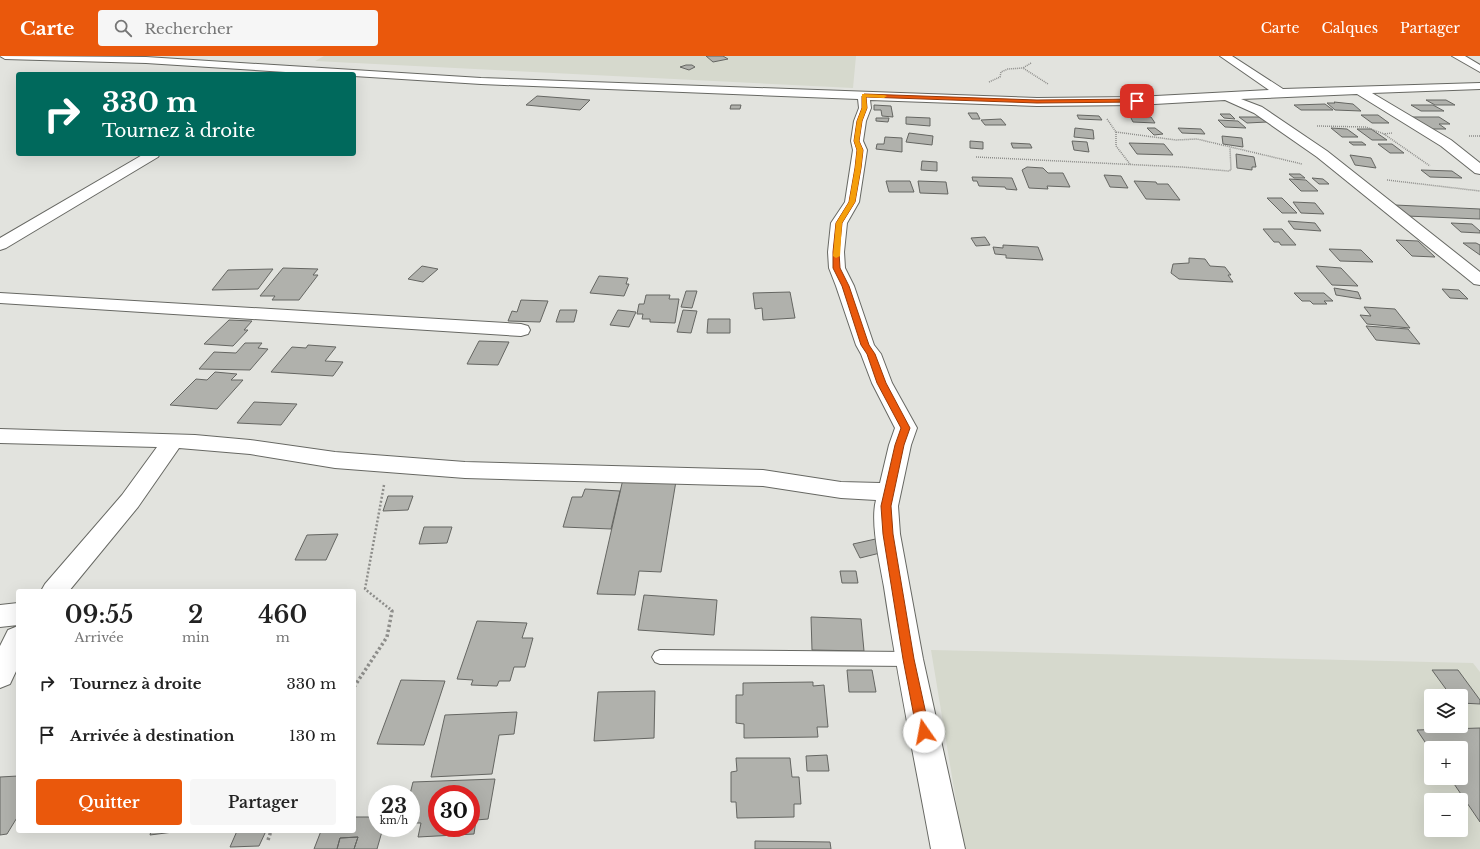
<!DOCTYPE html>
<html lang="fr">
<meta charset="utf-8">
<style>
:root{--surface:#fff;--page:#f6f6f6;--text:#222;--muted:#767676;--accent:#ea580c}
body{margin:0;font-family:"Libre Baskerville",serif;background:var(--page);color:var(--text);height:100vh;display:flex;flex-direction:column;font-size:15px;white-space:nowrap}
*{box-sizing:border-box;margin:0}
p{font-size:13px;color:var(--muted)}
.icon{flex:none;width:22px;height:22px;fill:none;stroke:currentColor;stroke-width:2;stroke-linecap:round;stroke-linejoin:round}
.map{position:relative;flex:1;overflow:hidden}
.drawer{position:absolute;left:16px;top:533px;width:340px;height:244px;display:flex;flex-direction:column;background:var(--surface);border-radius:4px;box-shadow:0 4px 16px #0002}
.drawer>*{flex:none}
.banner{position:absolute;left:16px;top:16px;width:340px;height:84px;border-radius:4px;box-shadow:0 4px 16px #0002;background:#00695c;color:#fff;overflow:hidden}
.tools{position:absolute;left:1424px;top:633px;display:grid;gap:8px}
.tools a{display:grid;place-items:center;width:44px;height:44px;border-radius:4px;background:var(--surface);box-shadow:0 4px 16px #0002;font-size:20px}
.speed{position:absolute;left:368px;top:729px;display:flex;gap:8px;font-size:20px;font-weight:700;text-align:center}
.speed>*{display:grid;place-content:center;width:52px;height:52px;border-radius:50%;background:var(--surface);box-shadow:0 4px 16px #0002;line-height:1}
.speed small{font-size:10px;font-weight:400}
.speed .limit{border:6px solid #d22;background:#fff;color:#111}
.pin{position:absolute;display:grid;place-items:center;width:34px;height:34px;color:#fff;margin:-17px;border-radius:8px;box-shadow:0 2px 6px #0006}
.me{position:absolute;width:44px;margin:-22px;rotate:348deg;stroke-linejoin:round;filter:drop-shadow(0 0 3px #0008)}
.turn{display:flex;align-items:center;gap:14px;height:84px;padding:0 20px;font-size:18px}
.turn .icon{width:52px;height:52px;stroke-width:2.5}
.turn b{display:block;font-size:28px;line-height:34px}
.eta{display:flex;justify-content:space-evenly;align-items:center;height:68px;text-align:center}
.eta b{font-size:24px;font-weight:600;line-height:28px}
.cta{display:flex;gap:8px;margin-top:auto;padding:8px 20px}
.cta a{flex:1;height:46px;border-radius:4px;background:var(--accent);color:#fff;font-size:16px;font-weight:600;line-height:46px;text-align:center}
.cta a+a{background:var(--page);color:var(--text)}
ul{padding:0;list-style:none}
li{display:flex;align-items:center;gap:12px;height:52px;padding:0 20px}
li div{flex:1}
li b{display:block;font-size:15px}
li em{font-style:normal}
header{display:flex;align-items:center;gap:24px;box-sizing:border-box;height:56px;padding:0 20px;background:var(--accent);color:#fff}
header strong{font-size:19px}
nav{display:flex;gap:22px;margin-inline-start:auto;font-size:14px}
.search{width:280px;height:36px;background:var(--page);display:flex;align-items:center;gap:10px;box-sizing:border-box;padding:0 14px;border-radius:4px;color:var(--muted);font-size:15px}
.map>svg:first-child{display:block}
</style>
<header>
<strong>Carte</strong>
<div class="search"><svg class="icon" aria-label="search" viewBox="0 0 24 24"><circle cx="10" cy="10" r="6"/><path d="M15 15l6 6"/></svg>Rechercher</div>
<nav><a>Carte</a><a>Calques</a><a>Partager</a></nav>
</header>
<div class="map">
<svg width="1480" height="793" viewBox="0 0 1480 793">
<rect width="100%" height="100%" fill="#e2e3de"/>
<path fill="#d6d9cd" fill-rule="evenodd" d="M 324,0 L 856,0 L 853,32 L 315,5 Z
M 931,594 L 1473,607 L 1480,616 L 1480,793 L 964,793 ZM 1431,640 L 1461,640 L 1461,670 L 1431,670 ZM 1431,692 L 1461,692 L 1461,722 L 1431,722 ZM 1431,744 L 1461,744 L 1461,774 L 1431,774 Z"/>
<path fill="#b0b1ac" stroke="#656662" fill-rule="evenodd" d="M 706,0 L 723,0 L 728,3 L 713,6 Z
M 686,9 L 692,9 L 695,11 L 689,14 L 680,11 Z
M 537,40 L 590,44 L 580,54 L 526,49 Z
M 1426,44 L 1446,44 L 1455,49 L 1435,49 Z
M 1334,46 L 1353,48 L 1361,55 L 1335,54 L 1327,47 L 1335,47 Z
M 1325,48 L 1333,54 L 1301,54 L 1294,49 Z
M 731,49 L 741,49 L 740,53 L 730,53 Z
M 874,49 L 891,50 L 893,61 L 882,60 L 881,54 L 874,54 Z
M 1411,49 L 1433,49 L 1444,55 L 1421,55 Z
M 968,57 L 977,57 L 980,63 L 972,63 Z
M 1220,58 L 1230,58 L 1235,63 L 1224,62 Z
M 1077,59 L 1099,60 L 1102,64 L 1079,63 Z
M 1361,59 L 1378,59 L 1389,67 L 1372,67 Z
M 1130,60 L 1151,61 L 1155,67 L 1133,66 Z
M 906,61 L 930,62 L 930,70 L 906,68 Z
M 1239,61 L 1259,61 L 1267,66 L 1247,67 Z
M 1410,61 L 1439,61 L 1450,68 L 1439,68 L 1446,73 L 1429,73 Z
M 876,62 L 889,62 L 888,66 L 876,65 Z
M 1001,63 L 1006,69 L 985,69 L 981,64 Z
M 1218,64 L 1238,65 L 1246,72 L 1225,71 Z
M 1075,72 L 1093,74 L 1094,83 L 1074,81 Z
M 1147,72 L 1155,72 L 1163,78 L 1154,79 Z
M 1178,72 L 1201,73 L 1205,78 L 1182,77 Z
M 1331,72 L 1347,73 L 1358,81 L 1342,81 Z
M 1357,73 L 1371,73 L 1387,84 L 1372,84 Z
M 909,77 L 933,80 L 932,89 L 906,86 Z
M 1222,80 L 1242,82 L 1243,91 L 1223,88 Z
M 885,81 L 902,82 L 902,96 L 876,93 L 877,88 L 884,88 Z
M 970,85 L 983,86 L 983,93 L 970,92 Z
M 1072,85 L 1087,86 L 1089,96 L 1074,94 Z
M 1349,86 L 1362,86 L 1366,89 L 1353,89 Z
M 1011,87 L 1030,88 L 1032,92 L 1013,92 Z
M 1129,87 L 1164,88 L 1173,99 L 1137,98 Z
M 1378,88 L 1392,88 L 1404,97 L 1390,97 Z
M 1236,98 L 1254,101 L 1256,111 L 1252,111 L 1252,114 L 1237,112 Z
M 1350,99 L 1371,102 L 1376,112 L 1355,109 Z
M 922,105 L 937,106 L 937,115 L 921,114 Z
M 1027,111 L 1043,112 L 1048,117 L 1063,117 L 1070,131 L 1047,130 L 1048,133 L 1029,132 L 1022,114 Z
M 1421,114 L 1452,115 L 1462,122 L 1430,121 Z
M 1289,118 L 1300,118 L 1305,122 L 1294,122 Z
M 1104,119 L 1121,120 L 1128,132 L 1110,131 Z
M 972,121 L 1012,122 L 1017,134 L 1006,133 L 1005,131 L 979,130 L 977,125 L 973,125 Z
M 1312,122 L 1323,123 L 1329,128 L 1319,128 Z
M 1289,123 L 1306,124 L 1318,135 L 1301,135 Z
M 886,125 L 910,125 L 914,136 L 889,136 Z
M 918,125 L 946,126 L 948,138 L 920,137 Z
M 1134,125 L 1156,126 L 1157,128 L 1168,128 L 1180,144 L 1146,143 Z
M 1267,142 L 1282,142 L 1297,157 L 1282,157 Z
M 1293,146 L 1315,147 L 1324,158 L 1301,157 Z
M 1395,149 L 1480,153 L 1480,163 L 1406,160 Z
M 1288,165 L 1315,167 L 1321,175 L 1294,173 Z
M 1451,167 L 1472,168 L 1480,175 L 1480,177 L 1461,176 Z
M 1263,173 L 1282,173 L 1296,189 L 1281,189 L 1279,186 L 1274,186 Z
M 985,181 L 990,189 L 976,190 L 971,182 Z
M 1396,184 L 1418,185 L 1435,201 L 1412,200 Z
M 1463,187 L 1476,187 L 1480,189 L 1480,199 Z
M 1003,189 L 1038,191 L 1043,204 L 1006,202 L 1006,199 L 995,198 L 993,191 L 1003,192 Z
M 1329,193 L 1361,194 L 1373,206 L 1340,205 Z
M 1189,202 L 1205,203 L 1210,210 L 1225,211 L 1231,219 L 1228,219 L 1233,226 L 1179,223 L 1171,217 L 1173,208 L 1189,207 Z
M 422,210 L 438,213 L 423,226 L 408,223 Z
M 1316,210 L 1341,212 L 1358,230 L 1332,229 Z
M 283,212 L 318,213 L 313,219 L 318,219 L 299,244 L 272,244 L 275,240 L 260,240 Z
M 273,213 L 258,233 L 212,234 L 228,214 Z
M 599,220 L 628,222 L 626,228 L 629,228 L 624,240 L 590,237 Z
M 1334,232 L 1358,236 L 1361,243 L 1336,239 Z
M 1442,233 L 1459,234 L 1468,243 L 1450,242 Z
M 686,235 L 697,235 L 692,252 L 681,251 Z
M 790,236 L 795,262 L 763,264 L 762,252 L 755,253 L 753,237 Z
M 1294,237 L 1324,237 L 1333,245 L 1324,245 L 1327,248 L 1313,248 L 1310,245 L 1302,245 Z
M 646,239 L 670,239 L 669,243 L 679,243 L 675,267 L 650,266 L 650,263 L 642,263 L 643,258 L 637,258 L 639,248 L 644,248 Z
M 521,244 L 548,245 L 540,266 L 508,265 L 512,255 L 517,256 Z
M 1364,251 L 1395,253 L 1410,272 L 1367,268 L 1360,259 L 1371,260 Z
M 560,254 L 577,254 L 574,266 L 556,266 Z
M 618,254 L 636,256 L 629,271 L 610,269 Z
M 683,254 L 697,255 L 691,277 L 677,276 Z
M 708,263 L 730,263 L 730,277 L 707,277 Z
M 229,264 L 252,265 L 244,274 L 248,274 L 233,290 L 204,288 Z
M 1366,270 L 1408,273 L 1420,288 L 1376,284 Z
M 479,285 L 509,286 L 498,309 L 467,308 Z
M 245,287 L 262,287 L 258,292 L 268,293 L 250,314 L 199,313 L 214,296 L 236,297 Z
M 308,289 L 336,291 L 325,305 L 343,306 L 333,320 L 271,316 L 292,291 L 306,292 Z
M 215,316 L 237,318 L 231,324 L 243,324 L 217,353 L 170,349 L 196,323 L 207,324 Z
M 254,346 L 297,348 L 281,369 L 237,367 Z
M 623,423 L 676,425 L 661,516 L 639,515 L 635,539 L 597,538 Z
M 585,433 L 620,435 L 611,473 L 563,471 L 572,441 L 582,441 Z
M 388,440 L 413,440 L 408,454 L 383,455 Z
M 424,471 L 452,471 L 447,487 L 419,488 Z
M 338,478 L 326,504 L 295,504 L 307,479 Z
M 880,482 L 888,495 L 860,502 L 853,488 Z
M 840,515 L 856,515 L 858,527 L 842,527 Z
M 644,539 L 717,544 L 714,579 L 638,574 Z
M 811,561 L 861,563 L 864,595 L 812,594 Z
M 477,565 L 527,567 L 522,582 L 533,582 L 525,611 L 514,611 L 510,625 L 499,625 L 497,630 L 471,629 L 473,624 L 457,623 Z
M 847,614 L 872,614 L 876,636 L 849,636 Z
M 1432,614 L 1458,614 L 1480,644 L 1480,648 L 1461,647 L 1461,640 L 1451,640 Z
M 401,624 L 445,625 L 424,689 L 377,688 Z
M 813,626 L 813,630 L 824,629 L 828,671 L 817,671 L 818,681 L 744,682 L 744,668 L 736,667 L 736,639 L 743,639 L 743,627 Z
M 655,635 L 654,682 L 594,685 L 598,636 Z
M 517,656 L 514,678 L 499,679 L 492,718 L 431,721 L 445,659 Z
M 1480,672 L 1480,766 L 1450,722 L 1461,722 L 1461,692 L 1431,692 L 1431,695 L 1417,674 Z
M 827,699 L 829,715 L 807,715 L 806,700 Z
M 736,702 L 790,702 L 792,721 L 799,721 L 801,748 L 794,748 L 794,761 L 737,762 L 736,746 L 731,746 L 731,716 L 737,715 Z
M 18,720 L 18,760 L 7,778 L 0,779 L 0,721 Z
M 495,723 L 488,763 L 476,764 L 474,778 L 418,781 L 421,767 L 411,767 L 410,738 L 413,726 ZM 437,738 L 471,738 L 471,772 L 437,772 Z
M 354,761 L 377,761 L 377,772 L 383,772 L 377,793 L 354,793 L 358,781 L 340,782 L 337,793 L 314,793 L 321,775 L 354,775 Z
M 151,775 L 181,775 L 150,779 Z
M 237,775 L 266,775 L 259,790 L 230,791 Z
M 358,781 L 354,793 L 337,793 L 340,782 Z
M 755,785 L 830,786 L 831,793 L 755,793 Z"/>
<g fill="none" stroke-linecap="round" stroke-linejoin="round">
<defs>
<path id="lane" d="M 660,594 L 909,596 L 914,598 L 917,603 L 914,608 L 909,610 L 660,608 L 655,606 L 652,601 L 655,596 Z"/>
<path id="street" d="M 0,0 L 146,1 L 481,22 L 1037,42 L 1137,41 L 1269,34 L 1220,0 L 1232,0 L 1283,33 L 1480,27 L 1480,33 L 1372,37 L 1451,84 L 1480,107 L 1480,118 L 1475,117 L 1441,90 L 1357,38 L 1241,43 L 1262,51 L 1327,95 L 1480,216 L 1480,229 L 1474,228 L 1317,101 L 1254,57 L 1225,44 L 1137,49 L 1037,50 L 870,44 L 871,52 L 866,65 L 863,85 L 867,94 L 859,146 L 847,167 L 844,196 L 845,212 L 854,230 L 874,289 L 881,298 L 892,327 L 917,372 L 911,389 L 898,450 L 900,478 L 923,603 L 965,793 L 931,793 C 915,706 897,619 884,531 C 880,507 870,467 876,444 L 841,442 L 763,430 L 465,422 L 335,412 L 250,398 L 179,392 L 138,451 L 69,535 L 41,535 L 45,528 L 122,439 L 157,391 L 0,387 L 0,373 L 195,379 L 250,384 L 335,396 L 465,406 L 763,414 L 841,426 L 880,427 L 889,389 L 895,372 L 872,327 L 861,298 L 856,289 L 836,230 L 829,212 L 828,196 L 831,167 L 845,146 L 853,94 L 851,85 L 854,65 L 859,52 L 858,43 L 481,28 L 354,20 L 354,18 L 317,18 L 146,7 L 5,3 Z
M 1452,0 L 1465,0 L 1480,9 L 1480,16 Z
M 144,98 L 160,98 L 158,101 L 6,192 L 0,194 L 0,182 Z
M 0,237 L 521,268 L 528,270 L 530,274 L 528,278 L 521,280 L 0,247 Z
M 18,547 L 18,569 L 0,571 L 0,549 Z
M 18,570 L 18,611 L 10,628 L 0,632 L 0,590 L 8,574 Z"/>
</defs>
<use href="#lane" stroke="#676863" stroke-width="2"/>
<use href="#street" stroke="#676863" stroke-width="2"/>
<path stroke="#8d8d8a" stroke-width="1.5" stroke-dasharray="1 1" stroke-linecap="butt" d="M 1031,7 L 1023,12 L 1048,28
M 989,26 L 1000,21 L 1001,16 L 1008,13 L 1023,12
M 1107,63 L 1116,76 L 1176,84 L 1197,83 L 1302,108
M 1317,70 L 1366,71 L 1384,78
M 1116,76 L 1116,90 L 1130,108
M 1392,77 L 1384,78 L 1430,110
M 1469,80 L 1480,80
M 976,101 L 1182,111 L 1228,115 L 1231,114 L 1230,92
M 1387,124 L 1480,135"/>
<path stroke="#8d8d8a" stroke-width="2.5" stroke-dasharray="2 2" stroke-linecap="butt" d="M 384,429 L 365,533 L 390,553"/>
<path stroke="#8d8d8a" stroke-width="3.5" stroke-dasharray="2.5 2.5" stroke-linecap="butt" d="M 354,631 L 387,581 L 392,555 L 389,552
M 268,784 L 271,775"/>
<use href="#lane" fill="#fff" fill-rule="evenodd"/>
<use href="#street" fill="#fff" fill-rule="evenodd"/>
</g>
<path fill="#ea580c" stroke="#983908" d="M 864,38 L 1037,44 L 1137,43 L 1140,45 L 1137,46 L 1037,47 L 866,41 L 867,52 L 862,65 L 859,85 L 863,94 L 861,112 L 855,146 L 842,167 L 839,196 L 840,212 L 849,230 L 869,289 L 875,298 L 886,327 L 910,372 L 904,389 L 891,450 L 893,478 L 914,603 L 930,676 L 928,680 L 924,682 L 919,680 L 917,676 L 903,603 L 883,478 L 881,450 L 895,389 L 901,372 L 877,327 L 867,298 L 861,289 L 842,230 L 833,212 L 833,196 L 836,167 L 849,146 L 855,112 L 857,94 L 854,85 L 857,65 L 862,52 L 862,40 Z"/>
<path fill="#f59e0b" d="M 862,38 L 884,39 L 887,40 L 884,42 L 866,41 L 867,52 L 862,65 L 859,85 L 863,94 L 861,112 L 855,146 L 842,167 L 840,200 L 836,202 L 833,200 L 836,167 L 849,146 L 855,112 L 857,94 L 854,85 L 857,65 L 862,52 Z"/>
</svg>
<div class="tools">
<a><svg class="icon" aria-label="layers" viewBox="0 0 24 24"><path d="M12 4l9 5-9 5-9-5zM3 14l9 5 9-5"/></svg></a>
<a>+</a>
<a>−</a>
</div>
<div class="speed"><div>23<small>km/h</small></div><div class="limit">30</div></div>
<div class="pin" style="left:1137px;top:45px;background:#d93025"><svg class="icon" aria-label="arrive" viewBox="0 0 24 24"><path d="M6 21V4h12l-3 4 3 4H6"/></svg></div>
<svg class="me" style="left:924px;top:676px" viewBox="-20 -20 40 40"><circle r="19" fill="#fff"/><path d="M0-13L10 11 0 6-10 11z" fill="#ea580c"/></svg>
<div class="banner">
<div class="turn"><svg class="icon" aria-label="right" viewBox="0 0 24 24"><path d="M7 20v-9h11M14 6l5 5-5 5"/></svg><div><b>330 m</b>Tournez à droite</div></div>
</div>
<section class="drawer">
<div class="eta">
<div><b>09:55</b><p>Arrivée</p></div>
<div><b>2</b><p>min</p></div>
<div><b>460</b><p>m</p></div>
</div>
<ul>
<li><svg class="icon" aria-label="right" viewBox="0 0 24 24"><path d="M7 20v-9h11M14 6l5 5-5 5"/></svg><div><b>Tournez à droite</b></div><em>330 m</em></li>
<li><svg class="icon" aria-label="arrive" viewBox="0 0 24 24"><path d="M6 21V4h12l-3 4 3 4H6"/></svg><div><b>Arrivée à destination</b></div><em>130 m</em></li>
</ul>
<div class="cta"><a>Quitter</a><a>Partager</a></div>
</section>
</div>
